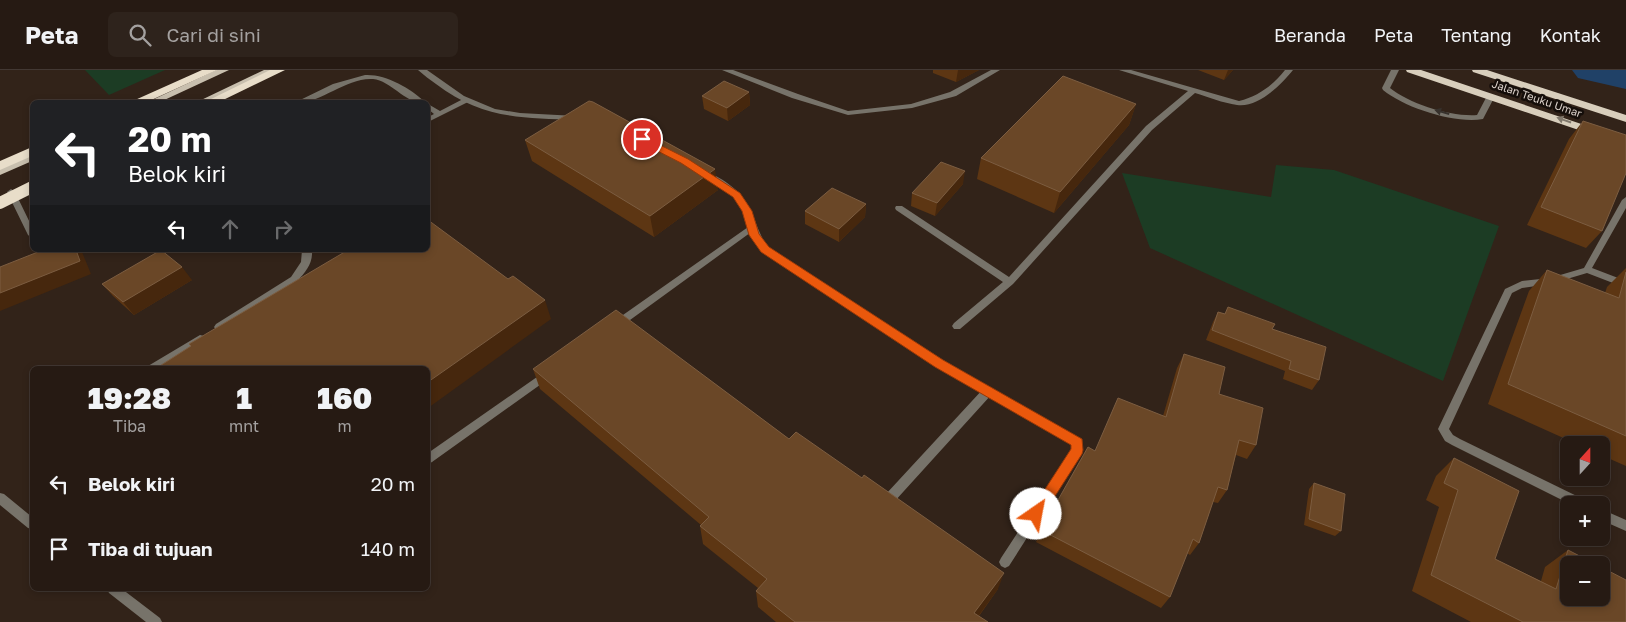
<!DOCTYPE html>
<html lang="id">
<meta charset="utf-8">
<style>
:root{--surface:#261a13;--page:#2e231c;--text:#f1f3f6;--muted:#a4a1a0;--line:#423833}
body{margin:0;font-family:"Golos Text",sans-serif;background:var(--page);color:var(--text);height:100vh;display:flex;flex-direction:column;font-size:19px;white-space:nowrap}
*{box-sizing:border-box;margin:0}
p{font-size:16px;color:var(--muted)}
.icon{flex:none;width:28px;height:28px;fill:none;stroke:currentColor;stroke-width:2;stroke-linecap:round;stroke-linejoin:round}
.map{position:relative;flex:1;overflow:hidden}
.panel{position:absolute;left:30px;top:296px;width:400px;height:225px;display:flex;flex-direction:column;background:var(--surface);border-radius:8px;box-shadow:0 2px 8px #0003,0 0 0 1px var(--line)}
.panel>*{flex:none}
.hud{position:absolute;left:30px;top:30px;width:400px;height:152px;border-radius:8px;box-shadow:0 2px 8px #0003,0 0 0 1px var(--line);background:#202124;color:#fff;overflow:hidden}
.needle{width:32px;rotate:21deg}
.fabs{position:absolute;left:1560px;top:366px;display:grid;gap:10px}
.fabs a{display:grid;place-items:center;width:50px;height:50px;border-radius:8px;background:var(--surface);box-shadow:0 2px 8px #0003,0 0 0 1px var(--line);font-size:25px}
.pin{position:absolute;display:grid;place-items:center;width:42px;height:42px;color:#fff;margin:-21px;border:2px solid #fff;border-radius:50%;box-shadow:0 1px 5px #0007}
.me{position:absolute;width:55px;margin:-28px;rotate:33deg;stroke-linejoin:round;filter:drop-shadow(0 0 4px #0008)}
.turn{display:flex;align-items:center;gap:18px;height:105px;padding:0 15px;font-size:22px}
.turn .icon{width:65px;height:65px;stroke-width:2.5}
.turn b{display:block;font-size:35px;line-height:42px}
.lanes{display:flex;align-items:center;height:48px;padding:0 15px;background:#0003;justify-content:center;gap:25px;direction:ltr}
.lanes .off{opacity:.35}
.eta{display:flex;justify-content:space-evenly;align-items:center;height:85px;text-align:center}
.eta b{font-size:30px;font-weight:800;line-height:35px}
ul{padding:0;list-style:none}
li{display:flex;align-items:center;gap:15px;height:65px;padding:0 15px}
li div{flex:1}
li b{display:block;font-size:19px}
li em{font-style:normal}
header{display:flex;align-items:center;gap:30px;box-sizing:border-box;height:70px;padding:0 25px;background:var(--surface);border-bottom:1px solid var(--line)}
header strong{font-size:24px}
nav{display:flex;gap:28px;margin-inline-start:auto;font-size:18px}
.search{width:350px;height:45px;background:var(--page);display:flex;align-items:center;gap:12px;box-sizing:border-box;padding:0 18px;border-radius:8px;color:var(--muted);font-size:19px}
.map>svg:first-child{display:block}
</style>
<header>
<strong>Peta</strong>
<div class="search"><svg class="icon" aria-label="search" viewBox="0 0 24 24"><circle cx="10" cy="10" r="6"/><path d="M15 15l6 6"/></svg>Cari di sini</div>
<nav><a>Beranda</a><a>Peta</a><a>Tentang</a><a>Kontak</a></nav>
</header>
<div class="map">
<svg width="1626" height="552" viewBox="0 0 1626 552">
<rect width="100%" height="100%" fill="#322319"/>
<path fill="#1c3c24" d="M 85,0 L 165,0 L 109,25 Z
M 1276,95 L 1334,100 L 1499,156 L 1443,311 L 1150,178 L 1122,103 L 1271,127 Z"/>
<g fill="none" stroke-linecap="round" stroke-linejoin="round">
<path fill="#204167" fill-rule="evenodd" d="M 1572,0 L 1626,0 L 1626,19 L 1578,8 Z"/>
<path fill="#77736a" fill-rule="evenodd" d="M 1391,0 L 1399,0 L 1390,18 C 1410,34 1451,47 1477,45 L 1488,24 L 1491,24 L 1495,26 L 1483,49 C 1455,54 1405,38 1383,20 L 1382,18 Z
M 365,5 C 386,4 410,18 425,32 C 406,35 392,11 373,9 C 346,7 319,35 296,32 L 333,14 Z
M 463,29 L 469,29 L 470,31 L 428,52 L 428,47 L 434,44 L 428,39 L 428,34 L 440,41 Z
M 11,119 L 15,122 L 32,157 L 32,168 L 28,165 L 7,122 Z
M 1626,127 L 1626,138 L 1592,198 L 1626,211 L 1626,218 L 1587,203 L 1550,214 L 1522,218 L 1512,223 L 1449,359 L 1453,365 L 1460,369 L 1587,431 L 1589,435 L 1572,435 L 1452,375 L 1445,371 L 1438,359 L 1505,219 L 1522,211 L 1550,208 L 1584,198 L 1622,130 Z
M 751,155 L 754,156 L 755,158 L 754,160 L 619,258 L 613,258 L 611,255 L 613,252 Z
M 302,180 L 312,180 C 313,193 306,202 297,211 L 222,260 L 216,260 L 214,257 L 216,254 L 291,207 L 301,192 Z
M 200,265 L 204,266 L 205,269 L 204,272 L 160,299 L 147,299 L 148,296 Z
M 547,300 L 551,301 L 552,304 L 551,307 L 432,392 L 428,394 L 428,383 Z
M 988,317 L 992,318 L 993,321 L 992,324 L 894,432 L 890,433 L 886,432 L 884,428 L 886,424 L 984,318 Z
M 0,423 L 4,424 L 32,447 L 32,459 L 28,458 L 0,435 Z
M 1601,439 L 1626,450 L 1626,461 L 1601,450 Z
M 107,519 L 122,519 L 160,548 L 162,552 L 146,552 L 109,523 Z"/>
<path fill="#77736a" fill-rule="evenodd" d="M 418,0 L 427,0 L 464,26 L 495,39 L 520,43 L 576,46 L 580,48 L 576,50 C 522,48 482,49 436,14 C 430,10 424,5 418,0 Z
M 722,0 L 733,0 L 798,24 L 848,41 L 911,34 L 950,22 L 991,0 L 1000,0 L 956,26 L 912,38 L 848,45 L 792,28 Z
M 1119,0 L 1131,0 L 1239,31 C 1259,26 1273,15 1285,0 L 1293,0 C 1281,15 1258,38 1237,35 C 1223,33 1208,27 1195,23 L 1152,60 L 1013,214 L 960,259 L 954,259 L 952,256 L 954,253 L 1003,212 L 896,140 L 895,138 L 896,136 L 902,136 L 1009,207 L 1146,56 L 1188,21 Z
M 707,102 C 723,108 742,122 749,137 C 756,151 759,165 768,177 L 943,290 L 1081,370 L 1082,380 L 1081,383 L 1009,496 L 1005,498 L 1001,496 L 999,492 L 1001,488 L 1072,379 L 1072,375 L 935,296 L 762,181 C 751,167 748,149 739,134 C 731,122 716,115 704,107 L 703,105 Z"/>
<path fill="#c8bfae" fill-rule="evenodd" d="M 216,0 L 229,0 L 160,32 L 148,32 Z
M 264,0 L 277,0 L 209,32 L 197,32 Z
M 32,84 L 32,91 L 0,105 L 0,98 Z"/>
<path fill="#d8cebc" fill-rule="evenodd" d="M 1406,0 L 1421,0 L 1626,69 L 1626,76 L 1407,2 Z
M 1472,0 L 1487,0 L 1626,45 L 1626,52 L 1473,2 Z"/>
<path fill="#e8ddc9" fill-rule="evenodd" d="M 202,0 L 217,0 L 147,32 L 133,32 L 135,30 Z
M 270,0 L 285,0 L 219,32 L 205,32 Z
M 32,77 L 32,86 L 0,100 L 0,91 Z"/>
<path stroke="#e8ddc9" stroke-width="12" d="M 0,133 L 32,117"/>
</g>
<path fill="#5d3613" d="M 933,0 L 979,0 L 956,12 L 933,3 Z
M 1198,0 L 1233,0 L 1224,10 Z
M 749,22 L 750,35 L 728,51 L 704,39 L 702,26 Z
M 1136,34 L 1129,55 L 1054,143 L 977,109 L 981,88 Z
M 1583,51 L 1602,161 L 1586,178 L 1527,155 L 1569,69 Z
M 525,70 L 718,120 L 654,167 L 532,91 Z
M 963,114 L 935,146 L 911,136 L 912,123 Z
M 866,134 L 865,147 L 839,172 L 805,154 L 805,141 Z
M 1626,198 L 1626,396 L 1601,385 L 1601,375 L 1579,375 L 1488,334 L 1529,221 L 1547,200 L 1605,223 L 1607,217 Z
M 192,210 L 134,245 L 113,226 L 102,214 Z
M 1228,237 L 1272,259 L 1319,310 L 1312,320 L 1283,309 L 1285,301 L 1206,270 L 1213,252 L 1218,242 L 1225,244 Z
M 1184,284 L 1219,324 L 1256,375 L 1247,389 L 1236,385 L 1227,420 L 1218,433 L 1213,432 L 1199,473 L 1190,485 L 1187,483 L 1170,527 L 1161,538 L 1036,472 L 1041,460 L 1095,381 L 1163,346 L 1177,298 Z
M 533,299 L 789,369 L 998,519 L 979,546 L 988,552 L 776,552 L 758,537 L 756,521 L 758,518 L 703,474 L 700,456 L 701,455 L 540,319 Z
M 1454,388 L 1495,489 L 1541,511 L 1545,497 L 1568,480 L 1626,552 L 1471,552 L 1412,521 L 1439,437 L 1426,430 L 1436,406 Z
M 1314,413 L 1341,461 L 1335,466 L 1304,455 L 1309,419 Z"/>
<path fill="#46270d" d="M 958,0 L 979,0 L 956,12 Z
M 1228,0 L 1233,0 L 1224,10 Z
M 749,22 L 750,35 L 728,51 L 727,38 Z
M 1136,34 L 1129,55 L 1054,143 L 1060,122 Z
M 715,99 L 718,120 L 654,167 L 650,146 Z
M 965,101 L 963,114 L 935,146 L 937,133 Z
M 866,134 L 865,147 L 839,172 L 839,159 Z
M 76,180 L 81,180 L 82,182 L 91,204 L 0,241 L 0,223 Z
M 182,197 L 192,210 L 134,245 L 123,232 Z
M 545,230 L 551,249 L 428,338 L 428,312 Z
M 1004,503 L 998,519 L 974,552 L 974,543 Z"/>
<path fill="#6a4727" stroke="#7c5d41" d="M 1063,6 L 1136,34 L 1060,122 L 981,88 Z
M 724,11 L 749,22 L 727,38 L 702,26 Z
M 589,31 L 593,32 L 715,99 L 650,146 L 525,70 Z
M 1583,51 L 1626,65 L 1626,103 L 1602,161 L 1541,137 Z
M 941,92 L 965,101 L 937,133 L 912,123 Z
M 832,118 L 866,134 L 839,159 L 805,141 Z
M 428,150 L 508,209 L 513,206 L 545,230 L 428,312 L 428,299 L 155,299 L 191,276 L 189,274 L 348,180 L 428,180 Z
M 43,180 L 76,180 L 80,191 L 0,223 L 0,197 Z
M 161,180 L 182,197 L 123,232 L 102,214 Z
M 1547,200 L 1619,228 L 1626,202 L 1626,366 L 1508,314 Z
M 1228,237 L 1275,254 L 1272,259 L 1326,277 L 1319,310 L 1289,299 L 1291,291 L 1212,260 L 1218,242 L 1225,244 Z
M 616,240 L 789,369 L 796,362 L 862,408 L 864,405 L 1004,503 L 974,543 L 988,552 L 795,552 L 756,521 L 767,509 L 700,456 L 709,447 L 533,299 Z
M 1184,284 L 1225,297 L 1219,324 L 1263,338 L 1256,375 L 1239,370 L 1227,420 L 1218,417 L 1199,473 L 1193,469 L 1170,527 L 1041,460 L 1088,377 L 1095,381 L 1118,328 L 1166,347 Z
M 1454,388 L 1519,421 L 1495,489 L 1556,519 L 1568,480 L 1597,495 L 1569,495 L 1569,528 L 1601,528 L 1601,497 L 1626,510 L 1626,552 L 1523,552 L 1431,505 L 1458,420 L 1444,413 Z
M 1314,413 L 1345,424 L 1341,461 L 1309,449 Z"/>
<defs><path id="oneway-solid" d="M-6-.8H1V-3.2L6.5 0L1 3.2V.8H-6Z" transform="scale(1.25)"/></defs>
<use fill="#37312c" href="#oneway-solid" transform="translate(1442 42) rotate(-164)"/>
<use fill="#80786c" href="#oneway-solid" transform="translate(1564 50) rotate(-161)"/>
<path fill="#ea580c" stroke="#983908" d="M 642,66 L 688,89 L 740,123 L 752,141 L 759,164 L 769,177 L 943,290 L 1082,369 L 1083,380 L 1082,384 L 1041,448 L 1036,450 L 1031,448 L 1029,444 L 1071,379 L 1071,375 L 935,297 L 761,182 L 749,165 L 742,141 L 733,127 L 681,93 L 638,71 L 637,69 Z"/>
<g text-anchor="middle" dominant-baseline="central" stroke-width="5" stroke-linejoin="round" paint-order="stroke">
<g font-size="11" fill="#ddd3cc" stroke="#150e0a">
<text transform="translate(1537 28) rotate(19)">Jalan Teuku Umar</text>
</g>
</g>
</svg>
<div class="fabs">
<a><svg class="needle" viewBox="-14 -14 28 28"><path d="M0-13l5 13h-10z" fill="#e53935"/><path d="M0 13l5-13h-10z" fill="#a4a1a0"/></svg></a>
<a>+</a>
<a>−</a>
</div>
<div class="pin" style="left:642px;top:69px;background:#d93025"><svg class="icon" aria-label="arrive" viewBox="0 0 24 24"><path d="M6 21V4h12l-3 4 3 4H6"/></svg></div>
<svg class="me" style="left:1036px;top:444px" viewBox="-20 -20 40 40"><circle r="19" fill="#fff"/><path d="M0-13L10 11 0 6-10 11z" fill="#ea580c"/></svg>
<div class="hud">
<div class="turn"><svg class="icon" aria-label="left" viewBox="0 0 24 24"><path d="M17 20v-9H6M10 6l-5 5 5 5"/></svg><div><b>20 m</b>Belok kiri</div></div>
<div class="lanes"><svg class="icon" aria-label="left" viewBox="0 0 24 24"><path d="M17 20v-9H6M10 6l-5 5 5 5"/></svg><svg class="icon off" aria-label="ahead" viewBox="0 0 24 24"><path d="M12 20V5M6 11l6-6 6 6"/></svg><svg class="icon off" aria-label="right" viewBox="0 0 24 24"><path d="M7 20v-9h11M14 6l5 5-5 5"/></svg></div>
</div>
<section class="panel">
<div class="eta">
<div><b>19:28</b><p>Tiba</p></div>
<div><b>1</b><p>mnt</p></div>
<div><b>160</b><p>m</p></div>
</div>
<ul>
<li><svg class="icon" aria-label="left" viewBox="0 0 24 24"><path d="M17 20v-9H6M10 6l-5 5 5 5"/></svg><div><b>Belok kiri</b></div><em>20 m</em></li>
<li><svg class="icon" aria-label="arrive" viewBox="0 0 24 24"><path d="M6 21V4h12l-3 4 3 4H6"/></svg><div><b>Tiba di tujuan</b></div><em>140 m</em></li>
</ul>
</section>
</div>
